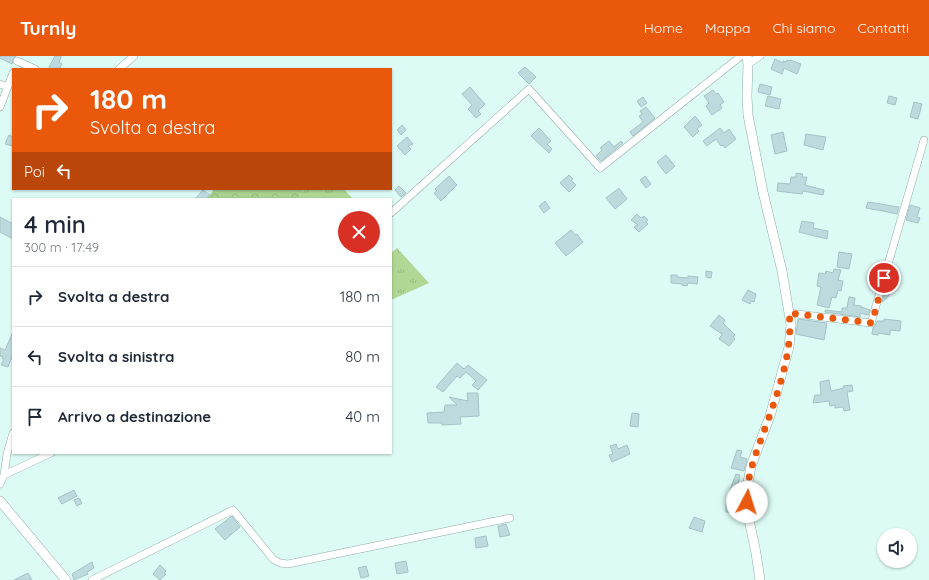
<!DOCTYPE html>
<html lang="it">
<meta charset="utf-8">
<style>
:root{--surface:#fff;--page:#f2f2f3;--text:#1f2937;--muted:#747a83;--line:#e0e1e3;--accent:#ea580c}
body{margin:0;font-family:Quicksand,sans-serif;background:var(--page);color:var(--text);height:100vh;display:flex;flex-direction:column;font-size:15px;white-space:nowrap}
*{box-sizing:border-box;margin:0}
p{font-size:13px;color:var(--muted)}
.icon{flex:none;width:22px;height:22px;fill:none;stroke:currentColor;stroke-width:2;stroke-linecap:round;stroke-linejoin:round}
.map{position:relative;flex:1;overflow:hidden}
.panel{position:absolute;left:12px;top:142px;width:380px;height:256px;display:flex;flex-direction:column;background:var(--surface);border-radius:0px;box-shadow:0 1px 3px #0004}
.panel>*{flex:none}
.guide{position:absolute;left:12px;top:12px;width:380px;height:122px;border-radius:0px;box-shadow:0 1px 3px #0004;background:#ea580c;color:#fff;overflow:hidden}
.fabs{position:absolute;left:877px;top:472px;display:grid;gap:8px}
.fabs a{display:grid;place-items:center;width:40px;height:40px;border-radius:50%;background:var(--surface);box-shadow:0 1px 3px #0004;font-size:20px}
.pin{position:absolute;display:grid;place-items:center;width:34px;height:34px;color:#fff;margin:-17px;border:2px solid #fff;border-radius:50%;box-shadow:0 1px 4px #0007}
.me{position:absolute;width:44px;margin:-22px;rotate:5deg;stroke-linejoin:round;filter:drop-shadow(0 0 3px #0008)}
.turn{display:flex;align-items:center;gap:14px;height:84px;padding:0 12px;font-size:18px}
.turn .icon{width:52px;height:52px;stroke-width:2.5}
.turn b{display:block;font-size:28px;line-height:34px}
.then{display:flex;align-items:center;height:38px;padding:0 12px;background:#0003;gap:8px;font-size:15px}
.round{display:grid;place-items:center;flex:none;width:42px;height:42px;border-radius:21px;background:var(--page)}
.head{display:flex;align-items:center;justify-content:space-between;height:68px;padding:0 12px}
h1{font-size:24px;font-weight:600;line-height:30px}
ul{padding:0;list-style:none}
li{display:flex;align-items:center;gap:12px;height:60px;padding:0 12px;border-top:1px solid var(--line)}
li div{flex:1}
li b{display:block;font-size:15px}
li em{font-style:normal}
header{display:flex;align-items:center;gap:24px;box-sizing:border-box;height:56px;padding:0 20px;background:var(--accent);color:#fff}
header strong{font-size:19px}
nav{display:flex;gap:22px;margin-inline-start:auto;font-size:14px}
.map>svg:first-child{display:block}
</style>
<header>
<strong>Turnly</strong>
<nav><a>Home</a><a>Mappa</a><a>Chi siamo</a><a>Contatti</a></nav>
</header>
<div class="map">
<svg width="929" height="524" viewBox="0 0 929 524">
<defs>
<pattern id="grass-tufts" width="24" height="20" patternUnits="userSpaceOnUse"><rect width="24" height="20" fill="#b0d894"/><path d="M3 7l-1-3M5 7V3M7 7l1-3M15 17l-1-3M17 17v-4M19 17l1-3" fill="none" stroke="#96b87f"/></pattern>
<pattern id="forest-crowns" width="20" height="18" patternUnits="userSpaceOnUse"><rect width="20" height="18" fill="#abd38f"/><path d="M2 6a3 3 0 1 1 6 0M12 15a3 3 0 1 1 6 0" fill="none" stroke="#92b47a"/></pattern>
</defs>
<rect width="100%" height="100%" fill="#ddfbf5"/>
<path fill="url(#grass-tufts)" d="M 304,133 L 344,133 L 353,143 L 298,143 Z
M 397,192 L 429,227 L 391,244 L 391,197 Z"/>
<path fill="url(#forest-crowns)" d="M 212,133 L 304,133 L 298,143 L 206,143 L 213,135 Z"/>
<path fill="#bddbde" stroke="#a5c2c6" d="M 0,0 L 16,0 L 13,3 L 12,8 L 0,2 Z
M 55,0 L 61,0 L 61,1 L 59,6 L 62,8 L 59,13 L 52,13 L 49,11 Z
M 775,3 L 783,7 L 783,5 L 786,6 L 787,4 L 789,5 L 790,4 L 801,8 L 797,18 L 784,12 L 782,18 L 771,13 Z
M 525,11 L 536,21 L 529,28 L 518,17 Z
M 760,28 L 772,31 L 770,39 L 758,36 Z
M 470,31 L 485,48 L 478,55 L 481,58 L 476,62 L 468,53 L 472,49 L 462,38 Z
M 713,34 L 716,38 L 718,37 L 724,46 L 720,49 L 722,52 L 712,59 L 706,50 L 709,47 L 704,40 Z
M 768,40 L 781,43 L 779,53 L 765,50 Z
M 889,40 L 897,42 L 895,49 L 887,47 Z
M 643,41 L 647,47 L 641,51 L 637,45 Z
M 914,46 L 922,48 L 918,63 L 910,61 Z
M 646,51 L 655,62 L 633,80 L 630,76 L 643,66 L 639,60 L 642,58 L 640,55 Z
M 695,60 L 702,69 L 697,73 L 699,75 L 693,81 L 684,71 Z
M 402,69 L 406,74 L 401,79 L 397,74 Z
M 539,72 L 551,85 L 547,88 L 552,93 L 549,97 L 531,80 Z
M 720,72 L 724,77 L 729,73 L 736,83 L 725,92 L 723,89 L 721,90 L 716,83 L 707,90 L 703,85 Z
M 783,76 L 787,95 L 775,98 L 771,79 Z
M 806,78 L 826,81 L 823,94 L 804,89 Z
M 9,79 L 13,81 L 13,90 L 5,88 Z
M 407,81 L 413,88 L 408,90 L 411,93 L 405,99 L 397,90 Z
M 609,85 L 614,91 L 621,85 L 623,87 L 601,105 L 596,100 L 602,94 L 600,92 Z
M 666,99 L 675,110 L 666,118 L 657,106 Z
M 796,117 L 803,118 L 802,121 L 807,121 L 805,129 L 824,134 L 823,139 L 803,135 L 802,138 L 777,135 L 778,127 L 790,128 L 791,121 L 796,121 Z
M 569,119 L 573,123 L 571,124 L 576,129 L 569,136 L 560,127 Z
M 449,120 L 457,129 L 441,145 L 434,137 L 437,135 L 435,133 Z
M 645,120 L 651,128 L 646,132 L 640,124 Z
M 399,130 L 406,137 L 401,141 L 395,134 Z
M 619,132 L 627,143 L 615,153 L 606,142 Z
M 203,134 L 210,139 L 206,143 L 195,143 Z
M 545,145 L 550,152 L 544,157 L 539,150 Z
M 868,146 L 899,151 L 897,158 L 883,155 L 866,152 Z
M 910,149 L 920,152 L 917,161 L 920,162 L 918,167 L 906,164 Z
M 637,158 L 641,162 L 644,160 L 648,164 L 646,166 L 648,168 L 639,176 L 634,171 L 638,169 L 631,164 Z
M 0,161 L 13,168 L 13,183 L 0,176 Z
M 802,165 L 814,167 L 813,172 L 828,175 L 827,183 L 799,176 Z
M 571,174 L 575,179 L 577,178 L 583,186 L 566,200 L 555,187 Z
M 839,196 L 852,198 L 849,213 L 837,211 Z
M 834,213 L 841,214 L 838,224 L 843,225 L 841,235 L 838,234 L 836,242 L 832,241 L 829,252 L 817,249 L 821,231 L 817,230 L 819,217 L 825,218 L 826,215 L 833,217 Z
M 706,215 L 712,216 L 711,222 L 706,221 Z
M 671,219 L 677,219 L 677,221 L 688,222 L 688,220 L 698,221 L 697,228 L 688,227 L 687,230 L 682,229 L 682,228 L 671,227 Z
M 889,222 L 892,222 L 889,239 L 886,243 L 882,246 Z
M 748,234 L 756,238 L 754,246 L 751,245 L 750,248 L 742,244 Z
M 849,241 L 855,242 L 854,249 L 861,250 L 861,251 L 870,254 L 868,259 L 860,257 L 860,261 L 825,256 L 825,254 L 842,256 L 842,252 L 847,252 Z
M 719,259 L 725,264 L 723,267 L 735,279 L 733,281 L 735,283 L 729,290 L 719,283 L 722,278 L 710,270 Z
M 798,263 L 827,267 L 824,284 L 796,278 Z
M 884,263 L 901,265 L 900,275 L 890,274 L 890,279 L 878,277 L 878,279 L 872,278 L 873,272 L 875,270 L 877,265 L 884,265 Z
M 13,276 L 13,298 L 8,311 L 1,309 L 4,303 L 2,303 L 3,301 L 0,300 L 0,292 L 5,294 Z
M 457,307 L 464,313 L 468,309 L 487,324 L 478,334 L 472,329 L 476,325 L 466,316 L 460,322 L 457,320 L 443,336 L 436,331 Z
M 829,324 L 831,335 L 844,332 L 843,330 L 852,329 L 853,335 L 847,336 L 850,354 L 844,355 L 843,351 L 835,352 L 835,349 L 830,350 L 829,345 L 813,347 L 815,339 L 821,339 L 820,326 Z
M 467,337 L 478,337 L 479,360 L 460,361 L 461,368 L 442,369 L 442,367 L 428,367 L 427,357 L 444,356 L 445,349 L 457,349 L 449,341 L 468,345 Z
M 632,357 L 639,358 L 638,371 L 630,370 Z
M 616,388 L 618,393 L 627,389 L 630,398 L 612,406 L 609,399 L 613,398 L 610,390 Z
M 737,394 L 742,395 L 740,401 L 747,403 L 744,415 L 731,412 Z
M 736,418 L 740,419 L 736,436 L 730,434 Z
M 74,434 L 77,440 L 62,448 L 58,442 Z
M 79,442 L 82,447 L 77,450 L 74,444 Z
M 726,447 L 738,447 L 740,456 L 726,456 Z
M 232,460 L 240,471 L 225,484 L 215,473 Z
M 694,461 L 705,465 L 702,476 L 689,472 Z
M 506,468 L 510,479 L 500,481 L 498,470 Z
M 486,480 L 488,490 L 476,492 L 475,482 Z
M 406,505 L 408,516 L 397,518 L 395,507 Z
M 92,506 L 94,512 L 87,516 L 88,518 L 74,524 L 72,518 Z
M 160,509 L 166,515 L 164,517 L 166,518 L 160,524 L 153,518 Z
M 366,510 L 369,520 L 361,522 L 358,512 Z
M 28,517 L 32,524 L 14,524 Z"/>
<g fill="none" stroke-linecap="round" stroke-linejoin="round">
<defs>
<path id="minor" d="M 17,5 L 35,13
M 748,8 L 760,0
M 119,13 L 134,0
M 0,28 L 8,31
M 0,51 L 13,17
M 391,157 L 529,33 L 600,112 L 741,0
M 789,257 L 871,267 L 924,84
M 4,419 L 7,398 L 13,377
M 0,428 L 4,419 L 51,397
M 92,524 L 233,454 L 273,503 L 280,507 L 288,508 L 510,462"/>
<path id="major" d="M 747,0 L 748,8 L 747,40 L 748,59 L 763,136 L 782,215 L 791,269 L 789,291 L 770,360 L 751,410 L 746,437 L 747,454 L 756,497 L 760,524
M 0,445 L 66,524"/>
</defs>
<use href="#minor" stroke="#90aba6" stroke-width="8"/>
<use href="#major" stroke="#90aba6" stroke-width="10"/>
<use href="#minor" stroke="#fff" stroke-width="7"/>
<use href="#major" stroke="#fff" stroke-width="9"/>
</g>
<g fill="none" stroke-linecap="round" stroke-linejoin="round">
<path stroke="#ea580c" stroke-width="7" stroke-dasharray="0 12.6" d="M 747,446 C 746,422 755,400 763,378 C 776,342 794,295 789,257 L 872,267 L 884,222"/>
</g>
</svg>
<div class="fabs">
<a><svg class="icon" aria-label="sound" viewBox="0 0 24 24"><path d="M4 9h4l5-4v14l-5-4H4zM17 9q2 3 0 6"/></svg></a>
</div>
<div class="pin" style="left:884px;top:222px;background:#d93025"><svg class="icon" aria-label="arrive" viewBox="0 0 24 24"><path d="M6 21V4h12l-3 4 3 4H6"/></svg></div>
<svg class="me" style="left:747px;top:446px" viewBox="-20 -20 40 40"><circle r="19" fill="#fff"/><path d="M0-13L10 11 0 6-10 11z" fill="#ea580c"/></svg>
<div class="guide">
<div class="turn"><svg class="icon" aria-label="right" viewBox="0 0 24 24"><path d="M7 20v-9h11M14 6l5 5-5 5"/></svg><div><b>180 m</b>Svolta a destra</div></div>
<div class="then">Poi<svg class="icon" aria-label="left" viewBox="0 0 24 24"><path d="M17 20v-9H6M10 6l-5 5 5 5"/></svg></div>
</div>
<section class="panel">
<div class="head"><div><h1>4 min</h1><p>300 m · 17:49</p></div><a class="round" style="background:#d93025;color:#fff"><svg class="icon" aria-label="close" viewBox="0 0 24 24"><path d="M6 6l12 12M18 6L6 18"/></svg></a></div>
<ul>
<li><svg class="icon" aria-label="right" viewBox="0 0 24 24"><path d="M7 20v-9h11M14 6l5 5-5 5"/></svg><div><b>Svolta a destra</b></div><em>180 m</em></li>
<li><svg class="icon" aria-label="left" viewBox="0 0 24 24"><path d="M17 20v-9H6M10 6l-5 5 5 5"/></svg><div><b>Svolta a sinistra</b></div><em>80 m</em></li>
<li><svg class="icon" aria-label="arrive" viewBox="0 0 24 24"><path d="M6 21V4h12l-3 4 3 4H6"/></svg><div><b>Arrivo a destinazione</b></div><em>40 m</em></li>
</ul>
</section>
</div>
